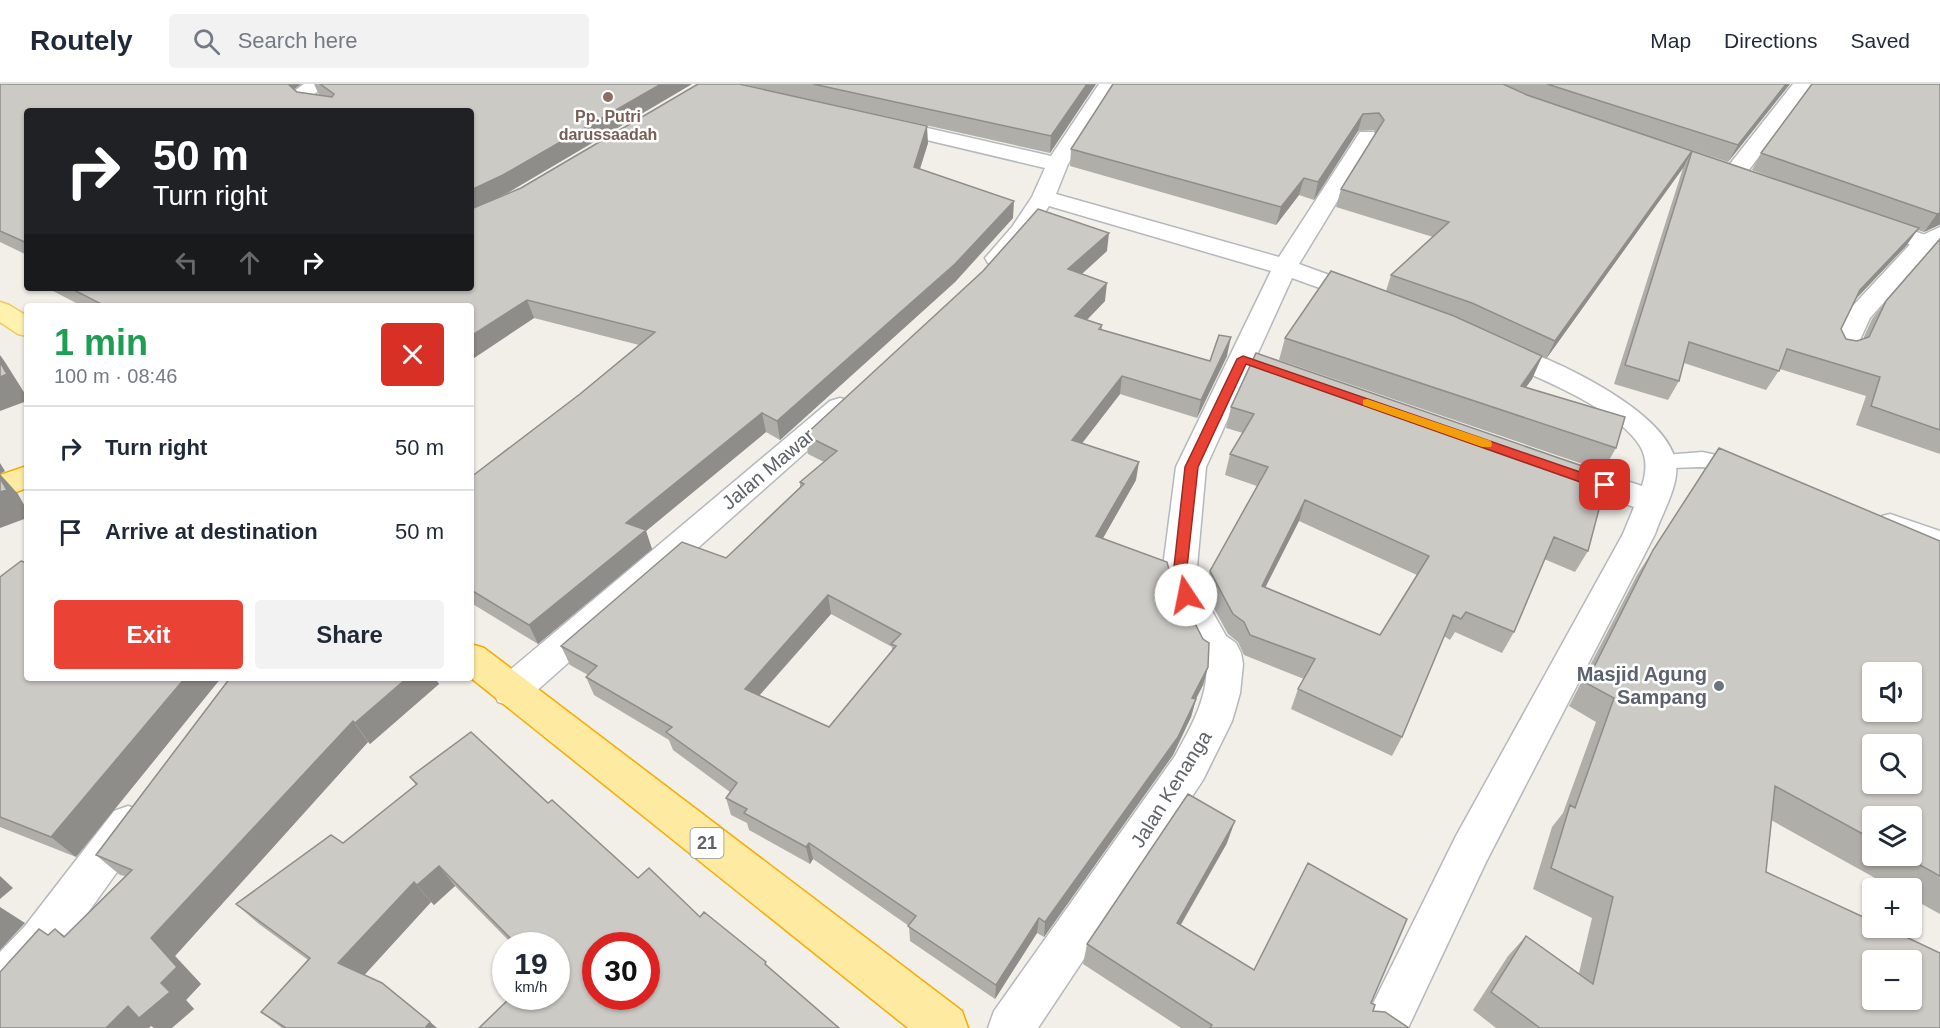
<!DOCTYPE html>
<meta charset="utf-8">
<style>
:root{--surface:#fff;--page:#f2f2f3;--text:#1f2937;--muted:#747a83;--line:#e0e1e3;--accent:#ea4335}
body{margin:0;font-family:Helvetica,sans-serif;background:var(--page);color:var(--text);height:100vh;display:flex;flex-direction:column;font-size:22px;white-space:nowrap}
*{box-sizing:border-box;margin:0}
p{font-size:20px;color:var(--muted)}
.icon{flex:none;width:33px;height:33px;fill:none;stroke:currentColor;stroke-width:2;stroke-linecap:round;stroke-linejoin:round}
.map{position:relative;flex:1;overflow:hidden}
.sheet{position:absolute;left:24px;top:219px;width:450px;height:378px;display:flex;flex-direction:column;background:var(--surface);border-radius:6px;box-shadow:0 2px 4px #0004}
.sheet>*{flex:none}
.guide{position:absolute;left:24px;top:24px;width:450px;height:183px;border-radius:6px;box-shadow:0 2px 4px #0004;background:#202124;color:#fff;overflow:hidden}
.fabs{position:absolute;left:1862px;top:578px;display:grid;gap:12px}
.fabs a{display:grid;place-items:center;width:60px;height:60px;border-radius:6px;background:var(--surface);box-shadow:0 2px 4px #0004;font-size:30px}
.speed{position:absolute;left:492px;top:848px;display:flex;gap:12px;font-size:30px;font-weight:700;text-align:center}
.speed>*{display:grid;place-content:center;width:78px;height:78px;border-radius:50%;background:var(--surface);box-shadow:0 2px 4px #0004;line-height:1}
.speed small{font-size:15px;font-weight:400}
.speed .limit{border:9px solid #d22;background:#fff;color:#111}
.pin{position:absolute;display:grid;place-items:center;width:51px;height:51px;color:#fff;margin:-26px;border-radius:12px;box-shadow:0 3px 9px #0006}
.me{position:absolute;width:66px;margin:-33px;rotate:349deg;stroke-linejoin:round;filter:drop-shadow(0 0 4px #0008)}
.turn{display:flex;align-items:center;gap:21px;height:126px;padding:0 30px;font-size:27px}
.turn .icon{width:78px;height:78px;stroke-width:2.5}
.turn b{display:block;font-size:42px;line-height:51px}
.lanes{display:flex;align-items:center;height:57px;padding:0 30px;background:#0003;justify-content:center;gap:30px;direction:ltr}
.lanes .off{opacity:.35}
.round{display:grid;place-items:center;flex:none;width:63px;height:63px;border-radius:6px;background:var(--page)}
.headline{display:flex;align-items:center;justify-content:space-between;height:102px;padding:0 30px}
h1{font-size:36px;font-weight:700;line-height:45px;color:#1e9e55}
.cta{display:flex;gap:12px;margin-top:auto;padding:12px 30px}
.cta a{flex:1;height:69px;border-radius:6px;background:var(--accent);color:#fff;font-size:24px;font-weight:700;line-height:69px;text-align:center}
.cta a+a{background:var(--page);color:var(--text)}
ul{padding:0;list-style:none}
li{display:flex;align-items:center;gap:18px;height:84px;padding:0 30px;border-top:2px solid var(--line)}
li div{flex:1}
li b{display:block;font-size:22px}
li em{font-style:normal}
header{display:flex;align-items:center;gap:36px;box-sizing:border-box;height:84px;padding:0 30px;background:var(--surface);border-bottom:2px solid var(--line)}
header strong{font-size:28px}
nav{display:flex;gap:33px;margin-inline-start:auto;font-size:21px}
.search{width:420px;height:54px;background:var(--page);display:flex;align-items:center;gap:15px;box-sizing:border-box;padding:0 21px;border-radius:6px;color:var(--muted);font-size:22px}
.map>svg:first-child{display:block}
</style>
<header>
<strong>Routely</strong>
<div class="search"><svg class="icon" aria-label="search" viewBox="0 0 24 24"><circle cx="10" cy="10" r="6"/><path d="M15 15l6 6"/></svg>Search here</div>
<nav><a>Map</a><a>Directions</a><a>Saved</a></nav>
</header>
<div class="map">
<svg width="1940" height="944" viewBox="0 0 1940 944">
<rect width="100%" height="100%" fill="#f1efe8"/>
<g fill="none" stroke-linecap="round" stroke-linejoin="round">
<defs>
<path id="service" d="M 1702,368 L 1750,378 L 1753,383 L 1750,388 C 1737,392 1725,385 1712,384 C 1693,381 1671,387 1653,382 L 1650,377 L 1653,372 Z
M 1890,430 L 1940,447 L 1940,465 L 1882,444 L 1878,438 L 1882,432 Z"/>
<path id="minor" d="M 304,0 L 329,0 L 314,10 L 339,27 C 321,27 302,26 290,10 Z
M 1099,0 L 1119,0 L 1068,80 L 1056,110 L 1279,173 L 1360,48 L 1374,48 L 1377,52 L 1299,180 L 1376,208 L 1380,213 L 1376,218 L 1367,221 L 1292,194 L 1206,383 L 1197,483 L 1203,511 L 1226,552 L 1236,559 L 1241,569 L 1243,580 L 1240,609 L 1232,637 L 1203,696 L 1038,944 L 988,944 L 994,927 L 1175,672 C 1191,643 1210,611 1206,576 L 1200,572 L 1169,511 L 1163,483 L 1176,383 L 1271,187 L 1049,122 C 1036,142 1015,186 988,179 L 985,174 L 1012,143 L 1032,113 L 1045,84 L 876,44 L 873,40 L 876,36 L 883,34 L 1051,72 Z
M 1793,0 L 1814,0 L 1742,95 L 1726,95 L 1723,90 L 1726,85 Z
M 1940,143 L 1940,160 L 1932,164 L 1870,234 L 1853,271 L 1843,273 L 1833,271 L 1830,265 L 1849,226 L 1916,154 Z
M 1496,257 C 1544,269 1669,326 1676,380 C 1679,402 1662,429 1655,450 L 1486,778 L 1408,944 L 1361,944 L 1456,752 L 1623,450 L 1634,423 L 1551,393 L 1547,386 L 1551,379 L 1562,376 L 1642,402 C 1646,389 1648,375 1640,362 C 1615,322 1529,290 1486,271 L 1483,265 L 1486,259 Z
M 840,314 L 850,317 L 854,323 L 850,329 L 524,618 L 511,622 L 498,618 L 493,607 L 498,596 L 830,317 Z
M 128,722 L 142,727 L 148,740 L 142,753 L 57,872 L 16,917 L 0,924 L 0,868 L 25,842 L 114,727 Z"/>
<path id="tertiary" d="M 1870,132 L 1940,156 L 1940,171 L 1862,144 L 1858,139 L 1862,134 Z"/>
<path id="primary" d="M 0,218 L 9,221 L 27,232 L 27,252 L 18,250 L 0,238 Z"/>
<path id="trunk" d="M 27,382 L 27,404 L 0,414 L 0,391 Z
M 471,560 L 484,564 L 962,927 L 968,944 L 908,944 L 471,594 Z"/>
</defs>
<use href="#service" stroke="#b5b8bc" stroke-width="3"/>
<use href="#minor" stroke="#b5b8bc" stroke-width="3"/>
<use href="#tertiary" stroke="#b5b8bc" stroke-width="3"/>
<use href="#primary" stroke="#f2c960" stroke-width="3"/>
<use href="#trunk" stroke="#f9ab00" stroke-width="3"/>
<use href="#service" fill="#fff" fill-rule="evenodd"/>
<use href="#minor" fill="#fff" fill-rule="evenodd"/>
<use href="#tertiary" fill="#fff" fill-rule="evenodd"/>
<use href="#primary" fill="#fff2af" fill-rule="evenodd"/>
<use href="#trunk" fill="#feeaa1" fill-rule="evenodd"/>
</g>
<path fill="#afaea9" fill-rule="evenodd" d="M 0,0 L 301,0 L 294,5 L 297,8 L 319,11 L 314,0 L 692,0 L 509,108 L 490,117 L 928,59 L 920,85 L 1013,134 L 955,198 L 780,356 L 766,348 L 646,447 L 652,465 L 538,560 L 471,519 L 471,393 L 580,310 L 639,261 L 534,234 L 471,276 L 471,222 L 82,222 L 53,207 L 50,204 L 471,204 L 27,27 L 27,171 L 0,158 Z
M 742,0 L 1096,0 L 1050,69 Z
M 1503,0 L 1790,0 L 1728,78 L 1652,53 L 1792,101 L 1752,86 L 1761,69 L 1940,0 L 1940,142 L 1939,141 L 1924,148 L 1917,146 L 1906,162 L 1856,215 L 1841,245 L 1846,255 L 1857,257 L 1863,255 L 1872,235 L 1886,217 L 1940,155 L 1940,370 L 1856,341 L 1866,312 L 1780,285 L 1766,306 L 1684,279 L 1679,297 L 1668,316 L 1614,300 L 1683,84 L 1546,275 L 1542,273 L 1532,295 L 1526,303 L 1616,364 L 1603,387 L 1279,276 L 1285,254 L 1386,207 L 1391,191 L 1433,153 L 1336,123 L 1341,105 L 1376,49 L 1374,46 L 1358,47 L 1314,116 L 1299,111 L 1276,141 L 1070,82 L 1071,65 Z
M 1107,167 L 1082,190 L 1105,217 L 1087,236 L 1102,241 L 1102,246 L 1210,277 L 1227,272 L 1197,334 L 1120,310 L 1082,359 L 1136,396 L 1103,454 L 1171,493 L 1208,583 L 1203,601 L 1196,615 L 1191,633 L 1173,671 L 1044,853 L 1037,849 L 995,915 L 910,857 L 909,842 L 813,775 L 810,780 L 749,746 L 747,739 L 731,731 L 726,714 L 730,708 L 673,666 L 669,656 L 594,611 L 586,593 L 588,591 L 570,581 L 561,562 L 726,474 L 800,403 L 800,398 L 824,378 L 808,370 L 805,351 ZM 831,530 L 892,563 L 892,567 L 829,643 L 759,612 Z
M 1256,269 L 1588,467 L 1575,488 L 1544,475 L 1514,548 L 1502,569 L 1455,548 L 1450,556 L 1444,552 L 1402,653 L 1392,672 L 1291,625 L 1298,605 L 1304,595 L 1244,571 L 1238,558 L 1228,550 L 1205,508 L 1210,487 L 1257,402 L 1225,391 L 1230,370 L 1243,349 L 1226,344 L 1231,323 ZM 1299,437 L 1417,491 L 1380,551 L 1265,503 Z
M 1719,364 L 1940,457 L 1940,830 L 1911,814 L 1911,804 L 1893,804 L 1771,736 L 1766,788 L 1940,944 L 1496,944 L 1473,926 L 1508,872 L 1526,852 L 1579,889 L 1592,834 L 1533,805 L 1552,743 L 1563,729 L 1596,638 L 1569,622 L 1637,491 ZM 1872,732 L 1911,771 L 1872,771 Z
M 0,493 L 27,594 L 221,594 L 76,773 L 0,743 Z
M 230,594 L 435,594 L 439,600 L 370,660 L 368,658 L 175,872 L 201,900 L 186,916 L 194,925 L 151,942 L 48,851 L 55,845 L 65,852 L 125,792 L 120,791 L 96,771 Z
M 410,693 L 548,719 L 638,794 L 700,833 L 766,878 L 556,912 L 556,861 L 513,861 L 455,802 L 434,821 L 431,818 L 364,891 L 430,938 L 437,944 L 282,944 L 261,928 L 308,876 L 259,840 L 236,820 L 343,759 L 416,701 Z
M 1227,759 L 1181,841 L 1254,886 L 1371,919 L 1373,927 L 1409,944 L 1181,944 L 1083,880 L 1087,860 Z"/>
<path fill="#8f8d8a" d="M 283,0 L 301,0 L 288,10 Z
M 661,0 L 692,0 L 509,108 L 471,126 L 471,106 Z
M 1087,0 L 1096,0 L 1050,69 L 1051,52 Z
M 1786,0 L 1790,0 L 1728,78 L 1738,61 Z
M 1363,30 L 1358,47 L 1314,116 L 1318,98 Z
M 927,42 L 928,59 L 915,100 L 914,83 Z
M 1692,67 L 1683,84 L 1546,275 L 1555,257 Z
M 1304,94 L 1299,111 L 1276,141 L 1281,123 Z
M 1014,117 L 1013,134 L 955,198 L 780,356 L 777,337 Z
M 1940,129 L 1940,140 L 1939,141 L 1924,148 L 1937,130 Z
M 1919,144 L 1906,162 L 1847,224 L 1860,206 Z
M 1109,149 L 1107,167 L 1066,204 L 1068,185 Z
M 1107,199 L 1105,217 L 1073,250 L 1075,232 Z
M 527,216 L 534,234 L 471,276 L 471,252 Z
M 1231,253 L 1227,272 L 1197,334 L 1201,316 Z
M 0,271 L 5,278 L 27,313 L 27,317 L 0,327 Z
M 1542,272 L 1532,295 L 1511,324 L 1521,302 Z
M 1122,292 L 1120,310 L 1070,375 L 1072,356 Z
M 762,329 L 766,348 L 646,447 L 652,465 L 538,560 L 529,541 L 626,439 Z
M 1139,378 L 1136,396 L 1094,470 L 1096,452 Z
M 0,379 L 5,387 L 0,390 Z
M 0,390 L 18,410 L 27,426 L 27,434 L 0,444 Z
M 1305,416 L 1299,437 L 1256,522 L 1262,502 Z
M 828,511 L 831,530 L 749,623 L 745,605 Z
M 1208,583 L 1203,601 L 1187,632 L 1192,614 Z
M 185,594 L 221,594 L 76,773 L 51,753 Z
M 407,594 L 435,594 L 439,600 L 370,660 L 355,639 Z
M 1196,615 L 1191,633 L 1173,671 L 1044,853 L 1045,838 Z
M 353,637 L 368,658 L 175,872 L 201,900 L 186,916 L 194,925 L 172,944 L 154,944 L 151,942 L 149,944 L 106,944 L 128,922 L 161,899 L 151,854 Z
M 1235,737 L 1227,759 L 1170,859 L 1177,839 Z
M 809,759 L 813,775 L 810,780 L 806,763 Z
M 439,782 L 455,802 L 434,821 L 417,801 Z
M 0,792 L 13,804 L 0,815 Z
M 414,798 L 431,818 L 358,898 L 338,879 Z
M 0,823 L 25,839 L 0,866 Z
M 1039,834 L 1037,849 L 995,915 L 996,901 Z
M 430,938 L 437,944 L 425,944 Z"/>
<path fill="#cccac5" stroke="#8f8d8a" stroke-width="1.5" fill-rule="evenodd" d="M 0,0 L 288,0 L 297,8 L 332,13 L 334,10 L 320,0 L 661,0 L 503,91 L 471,106 L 471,27 L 27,27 L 27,159 L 0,147 Z
M 698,0 L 739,0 L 927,42 L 914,83 L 1014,117 L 955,180 L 777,337 L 762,329 L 626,439 L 646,446 L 529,541 L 471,506 L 471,393 L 580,310 L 655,248 L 527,216 L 471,252 L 471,222 L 105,222 L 70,204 L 275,204 L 274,205 L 293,204 L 471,204 L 471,125 L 521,104 Z
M 813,0 L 1087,0 L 1051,52 Z
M 1113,0 L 1503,0 L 1527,11 L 1919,144 L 1860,206 L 1841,245 L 1846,255 L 1857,257 L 1869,253 L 1886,217 L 1940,155 L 1940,346 L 1871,322 L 1880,293 L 1787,265 L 1779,287 L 1689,258 L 1679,297 L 1625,281 L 1692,67 L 1555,257 L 1472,219 L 1391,191 L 1449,138 L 1341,105 L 1384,36 L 1379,29 L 1363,30 L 1318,98 L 1304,94 L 1281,123 L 1071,65 Z
M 1547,0 L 1786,0 L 1738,61 Z
M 1812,0 L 1940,0 L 1940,129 L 1937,130 L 1761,69 Z
M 1038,125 L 1109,149 L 1068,185 L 1107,199 L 1075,232 L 1102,241 L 1099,245 L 1210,277 L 1219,251 L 1231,253 L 1201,316 L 1122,292 L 1072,356 L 1139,378 L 1096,452 L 1167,478 L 1171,493 L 1203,555 L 1209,559 L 1208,583 L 1192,614 L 1196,615 L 1178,653 L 1045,838 L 1039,834 L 996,901 L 908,842 L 916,832 L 809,759 L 806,763 L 744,729 L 747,725 L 726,714 L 737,699 L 666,648 L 672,643 L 586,593 L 597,582 L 561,562 L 682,458 L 726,474 L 804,400 L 800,398 L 837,367 L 805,351 L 983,187 ZM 828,511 L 901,550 L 891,560 L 896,562 L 829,643 L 745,605 Z
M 1331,187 L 1454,232 L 1542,272 L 1521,302 L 1625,333 L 1616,364 L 1285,254 Z
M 1256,269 L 1608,391 L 1588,467 L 1554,453 L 1514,548 L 1466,528 L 1461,535 L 1453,531 L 1402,653 L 1298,605 L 1315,575 L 1250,551 L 1244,538 L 1233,530 L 1210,487 L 1268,383 L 1230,370 L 1254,330 L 1231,323 ZM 1305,416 L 1429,472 L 1380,551 L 1262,502 Z
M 0,278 L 7,290 L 0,293 Z
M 1719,364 L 1940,457 L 1940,792 L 1902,771 L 1911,771 L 1911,732 L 1872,732 L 1872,755 L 1775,702 L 1766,788 L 1872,837 L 1872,843 L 1885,843 L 1940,869 L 1940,944 L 1540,944 L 1491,908 L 1526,852 L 1593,900 L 1613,813 L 1551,784 L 1570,721 L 1575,724 L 1614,614 L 1586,599 L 1653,466 ZM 1872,588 L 1911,588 L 1911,627 L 1872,627 ZM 1872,660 L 1911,660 L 1911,699 L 1872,699 ZM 1872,876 L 1911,876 L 1911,915 L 1872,915 Z
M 0,394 L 7,406 L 0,408 Z
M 21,477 L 27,479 L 27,594 L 185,594 L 51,753 L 0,733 L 0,493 Z
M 230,594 L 407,594 L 355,639 L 353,637 L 151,854 L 177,883 L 161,899 L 170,908 L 139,934 L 128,922 L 106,944 L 0,944 L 0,888 L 39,845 L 48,851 L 55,845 L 64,853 L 132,786 L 96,771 Z
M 471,648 L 548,719 L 552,716 L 638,794 L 649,784 L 700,833 L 704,828 L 766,878 L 765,880 L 839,944 L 479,944 L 512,912 L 556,912 L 556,861 L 517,861 L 439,782 L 417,801 L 414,798 L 338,879 L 382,899 L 430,938 L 425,944 L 286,944 L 261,928 L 310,874 L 236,820 L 331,751 L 343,759 L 417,700 L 410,693 ZM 596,861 L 646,861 L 646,912 L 596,912 Z
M 1188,710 L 1235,737 L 1177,839 L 1254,886 L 1308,779 L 1407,835 L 1371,919 L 1375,921 L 1373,927 L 1385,928 L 1409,944 L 1210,944 L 1212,941 L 1087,860 Z"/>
<path fill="#ea4335" stroke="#982c22" stroke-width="1.5" d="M 1243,272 L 1609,398 L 1611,401 L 1609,405 L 1600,405 L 1246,280 L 1198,383 L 1187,483 L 1193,511 L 1186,517 L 1181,515 L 1174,483 L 1185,383 L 1237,275 Z"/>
<path fill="#f59e0b" d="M 1367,315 L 1491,357 L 1492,360 L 1491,363 L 1482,363 L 1363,321 L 1363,316 Z"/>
<circle fill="#8d6e63" stroke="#fff" stroke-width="2" cx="608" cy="13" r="6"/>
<circle fill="#6b7280" stroke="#fff" stroke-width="2" cx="1719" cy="602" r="6"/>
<g text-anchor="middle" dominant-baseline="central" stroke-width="5" stroke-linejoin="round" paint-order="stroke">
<g font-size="16" font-weight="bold" fill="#785e54" stroke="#fff">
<text x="608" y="32">Pp. Putri<tspan x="608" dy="18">darussaadah</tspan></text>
</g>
<rect fill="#fff" stroke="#8f9295" stroke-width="1.5" x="690.5" y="744" width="33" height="30" rx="4.5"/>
<g font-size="18" font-weight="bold" fill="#5f6368">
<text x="707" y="759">21</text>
</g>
<g font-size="20" fill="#5f6368" stroke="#fff">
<text transform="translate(768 385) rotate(-40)">Jalan Mawar</text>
<text transform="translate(1171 705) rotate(-58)">Jalan Kenanga</text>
</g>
<g font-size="20" font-weight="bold" fill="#5b616d" stroke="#fff" text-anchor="end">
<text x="1707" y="590">Masjid Agung<tspan x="1707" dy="23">Sampang</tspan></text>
</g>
</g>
</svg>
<div class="fabs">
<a><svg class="icon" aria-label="sound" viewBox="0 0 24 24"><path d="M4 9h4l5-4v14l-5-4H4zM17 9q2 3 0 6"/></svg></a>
<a><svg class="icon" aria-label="search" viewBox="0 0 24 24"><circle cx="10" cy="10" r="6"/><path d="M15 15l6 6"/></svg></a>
<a><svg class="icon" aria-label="layers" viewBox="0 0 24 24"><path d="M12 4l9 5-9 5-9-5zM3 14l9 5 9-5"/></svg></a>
<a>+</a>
<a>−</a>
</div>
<div class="speed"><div>19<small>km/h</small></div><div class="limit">30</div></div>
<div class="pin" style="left:1605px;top:401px;background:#d93025"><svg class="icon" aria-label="arrive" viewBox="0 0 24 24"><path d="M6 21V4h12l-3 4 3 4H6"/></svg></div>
<svg class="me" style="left:1186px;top:511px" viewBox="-20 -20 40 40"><circle r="19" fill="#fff"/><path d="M0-13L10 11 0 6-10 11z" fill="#ea4335"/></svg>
<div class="guide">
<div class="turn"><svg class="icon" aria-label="right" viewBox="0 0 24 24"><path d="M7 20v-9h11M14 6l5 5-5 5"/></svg><div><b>50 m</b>Turn right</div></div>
<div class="lanes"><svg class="icon off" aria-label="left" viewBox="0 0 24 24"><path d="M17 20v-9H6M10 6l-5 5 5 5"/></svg><svg class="icon off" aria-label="ahead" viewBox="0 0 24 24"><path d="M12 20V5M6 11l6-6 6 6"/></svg><svg class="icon" aria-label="right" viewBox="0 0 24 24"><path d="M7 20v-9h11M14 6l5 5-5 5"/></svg></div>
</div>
<section class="sheet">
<div class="headline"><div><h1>1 min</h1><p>100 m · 08:46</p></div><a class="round" style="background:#d93025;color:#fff"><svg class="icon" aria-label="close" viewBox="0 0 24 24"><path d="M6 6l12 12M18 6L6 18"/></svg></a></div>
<ul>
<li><svg class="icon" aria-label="right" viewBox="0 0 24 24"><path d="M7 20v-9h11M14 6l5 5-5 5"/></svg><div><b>Turn right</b></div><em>50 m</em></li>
<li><svg class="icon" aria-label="arrive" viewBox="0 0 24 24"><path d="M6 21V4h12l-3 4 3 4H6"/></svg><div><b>Arrive at destination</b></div><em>50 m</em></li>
</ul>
<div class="cta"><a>Exit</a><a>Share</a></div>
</section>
</div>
